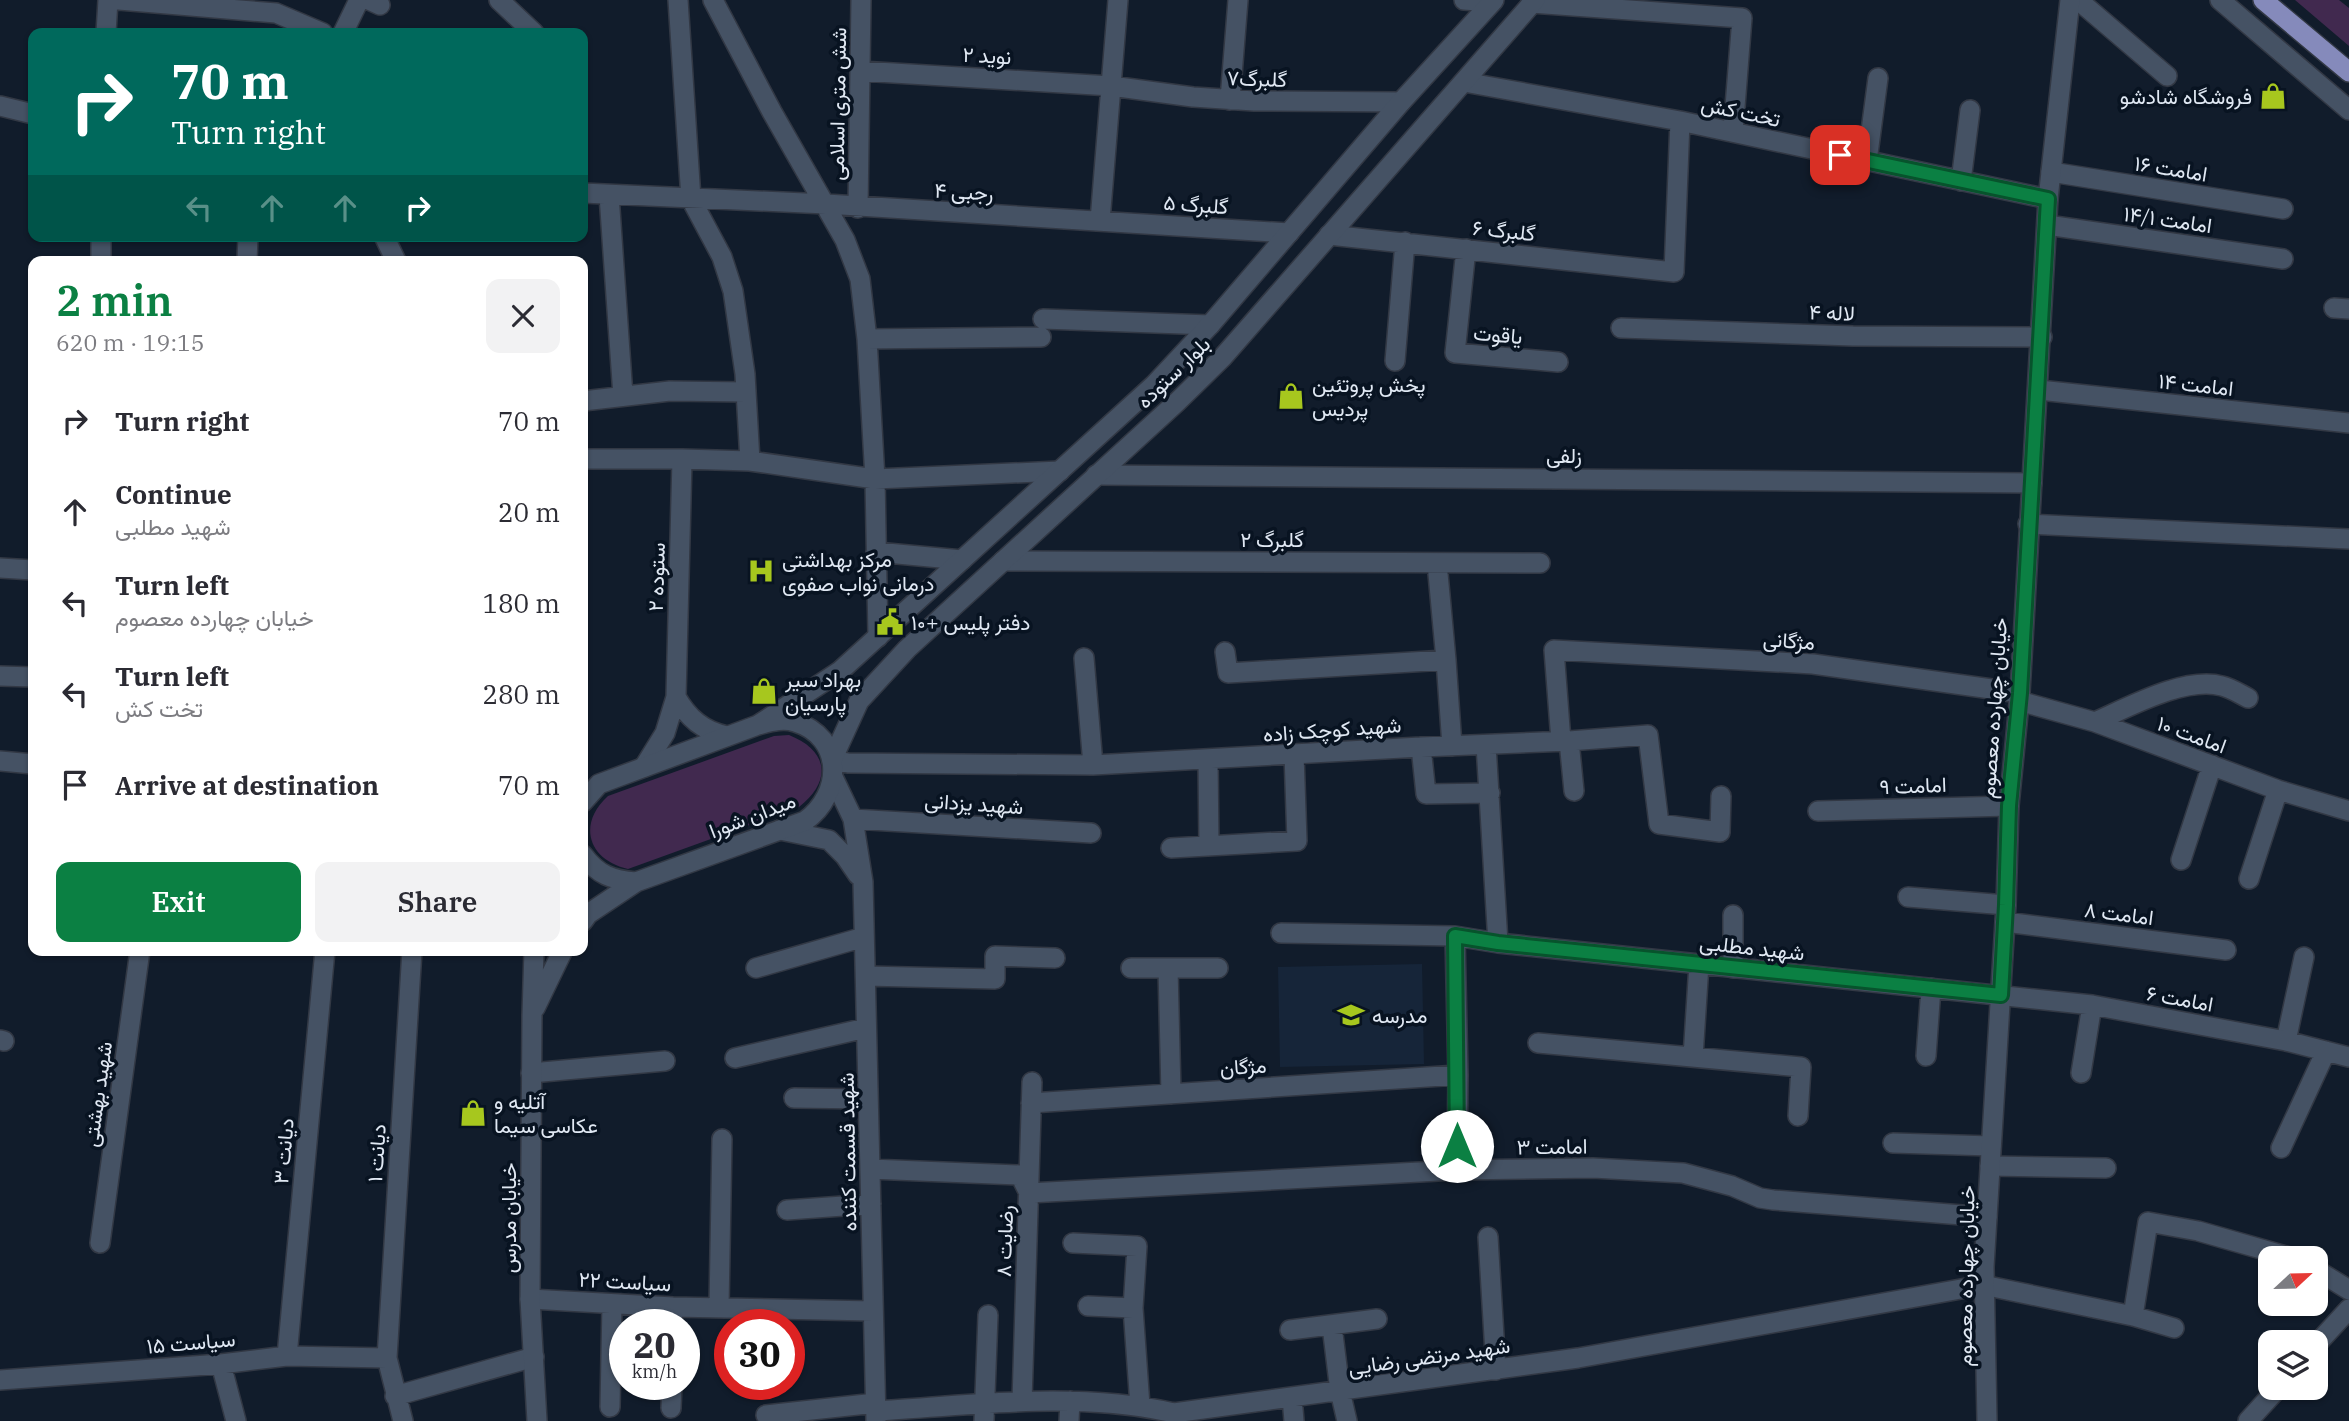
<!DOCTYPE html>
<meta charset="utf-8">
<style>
:root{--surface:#fff;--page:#f2f2f3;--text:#2b2b33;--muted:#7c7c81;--accent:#0b8043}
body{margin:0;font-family:"IBM Plex Serif",Vazirmatn,serif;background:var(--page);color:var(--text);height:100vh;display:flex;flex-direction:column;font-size:26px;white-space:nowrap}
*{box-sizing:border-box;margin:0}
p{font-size:23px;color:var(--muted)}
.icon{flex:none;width:38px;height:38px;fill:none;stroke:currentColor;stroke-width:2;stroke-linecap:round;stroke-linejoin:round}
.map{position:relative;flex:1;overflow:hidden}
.drawer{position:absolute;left:28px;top:256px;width:560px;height:700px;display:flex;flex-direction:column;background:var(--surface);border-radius:14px;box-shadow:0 2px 5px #0004}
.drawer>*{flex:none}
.hud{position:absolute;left:28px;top:28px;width:560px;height:214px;border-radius:14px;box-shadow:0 2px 5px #0004;background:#00695c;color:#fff;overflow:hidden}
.needle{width:46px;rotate:68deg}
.fabs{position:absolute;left:2258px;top:1246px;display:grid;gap:14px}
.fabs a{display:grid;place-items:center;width:70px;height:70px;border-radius:14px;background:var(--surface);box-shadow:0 2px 5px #0004;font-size:35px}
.speed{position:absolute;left:609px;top:1309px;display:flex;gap:14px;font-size:35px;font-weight:700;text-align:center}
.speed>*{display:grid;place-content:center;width:91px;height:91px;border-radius:50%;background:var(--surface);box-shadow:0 2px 5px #0004;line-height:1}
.speed small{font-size:18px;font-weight:400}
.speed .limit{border:10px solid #d22;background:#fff;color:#111}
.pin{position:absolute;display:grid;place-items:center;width:60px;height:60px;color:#fff;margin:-30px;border-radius:14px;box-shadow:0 4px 10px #0006}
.me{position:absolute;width:77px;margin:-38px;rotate:0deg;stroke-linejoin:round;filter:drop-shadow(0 0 5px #0008)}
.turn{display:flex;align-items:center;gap:24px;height:147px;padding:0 28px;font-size:32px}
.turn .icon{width:91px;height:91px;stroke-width:2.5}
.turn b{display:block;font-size:49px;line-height:60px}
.lanes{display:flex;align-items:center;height:66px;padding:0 28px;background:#0003;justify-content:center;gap:35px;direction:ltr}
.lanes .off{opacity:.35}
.round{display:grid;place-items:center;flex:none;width:74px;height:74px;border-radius:14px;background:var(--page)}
.head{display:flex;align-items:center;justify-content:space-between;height:119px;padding:0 28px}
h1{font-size:42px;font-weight:600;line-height:52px;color:var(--accent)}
.primary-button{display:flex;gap:14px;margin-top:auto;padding:14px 28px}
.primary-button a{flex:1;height:80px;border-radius:14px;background:var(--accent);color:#fff;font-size:28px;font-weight:600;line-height:80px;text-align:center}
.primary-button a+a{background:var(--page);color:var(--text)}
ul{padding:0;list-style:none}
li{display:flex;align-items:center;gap:21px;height:91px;padding:0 28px}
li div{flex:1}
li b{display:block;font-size:26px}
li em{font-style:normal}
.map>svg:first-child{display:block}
</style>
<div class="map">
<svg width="2349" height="1421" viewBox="0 0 2349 1421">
<rect width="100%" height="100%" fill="#111c2b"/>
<path fill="#162539" d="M 1422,964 L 1424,1064 L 1280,1067 L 1278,967 Z"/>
<path fill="#41294f" d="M 2295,0 L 2339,0 L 2349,8 L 2349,46 Z
M 789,735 C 829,751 832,781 799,807 L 628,869 C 588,860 577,824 608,796 L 774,736 Z"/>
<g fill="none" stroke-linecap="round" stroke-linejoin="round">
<defs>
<path id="minor" d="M 119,0 L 276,13 L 323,33
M 369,0 L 380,5
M 499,0 L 534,33
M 678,0 L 691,199 L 722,257 L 733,291 L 745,374 L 750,461
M 713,0 L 772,112 L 845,240 L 860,279 L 867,339 L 875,479 L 878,637
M 1464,0 L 1492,2
M 2078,0 L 2167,76
M 2220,0 L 2349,110
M 1531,3 L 1742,18 L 1733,132
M 106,33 L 108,0
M 343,33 L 359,0
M 860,71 L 1111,86 L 1193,97 L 1254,101 L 1401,102
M 1464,82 L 1680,121 L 2048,199
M 1230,100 L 1238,0
M 0,106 L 33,114
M 1867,161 L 1878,78
M 2051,172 L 2283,209
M 1961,181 L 1970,110
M 583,193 L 826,204 L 1289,233
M 609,195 L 623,396
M 858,208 L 861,0
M 1100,221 L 1118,0
M 2047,225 L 2283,259
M 1329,235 L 1674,272 L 1680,121
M 101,236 L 101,261
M 384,236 L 396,261
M 1466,249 L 1455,353 L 1558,362
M 247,261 L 248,236
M 2334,308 L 2349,309
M 1043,319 L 1210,325
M 1621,328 L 1853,336 L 2042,337
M 867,339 L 1041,337
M 1395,361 L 1405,242
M 2039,390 L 2349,423
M 583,401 L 670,391 L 746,392
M 583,459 L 682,459 L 750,461 L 875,479 L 1060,471
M 1096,475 L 2032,483
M 2028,524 L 2349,539
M 876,552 L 962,560
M 1003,561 L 1540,563
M 1437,563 L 1446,660
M 0,568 L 33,570
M 1225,652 L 1228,673 L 1446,660 L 1452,746
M 1084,658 L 1093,765
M 0,676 L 33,677
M 676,697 C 688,718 703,731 727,736
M 2019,701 L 2095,722 L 2278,790 L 2349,811
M 2095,722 C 2129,707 2185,676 2222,686 C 2231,688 2240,694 2248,698
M 1561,741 L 1554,650 L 1813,664 L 2020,693
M 1569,741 L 1574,791
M 1486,745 L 1498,943
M 1421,747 L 1426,794 L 1490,793
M 832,760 L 848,763 L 1093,765 L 1421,747 L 1569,741 L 1648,735 L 1659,824 L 1720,832 L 1721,796
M 1208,760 L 1209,846
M 644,767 L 665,733 L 676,697 L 682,459
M 833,777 L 853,819 L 863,882 L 876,1421
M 1818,811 L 2009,806
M 853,819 L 1091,833
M 780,830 L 829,840 L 845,856 L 858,875
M 1171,848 L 1297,841 L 1294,754
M 2181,860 L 2212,765
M 2249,879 L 2278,790
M 1908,897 L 2006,905
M 2005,922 L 2226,950
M 1281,933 L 1455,936 L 1498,943 L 2092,1005 L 2286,1041 L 2349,1057
M 1455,936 L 1458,1075 L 1457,1170
M 756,968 L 864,937
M 1131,968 L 1218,968
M 1168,968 L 1171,1094
M 1733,968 L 1733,915
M 866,976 L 995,979 L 995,956 L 1055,958
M 0,1040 L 4,1041
M 2286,1041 L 2304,957
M 1538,1043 L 1801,1067 L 1798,1116
M 1926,1056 L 1931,988
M 1693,1057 L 1699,964
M 735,1058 L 866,1028
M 531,1073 L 665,1061
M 2081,1073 L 2092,1005
M 794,1098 L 868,1099
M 1031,1103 L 1458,1075
M 1893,1143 L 1991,1146
M 2281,1148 L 2326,1051
M 1990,1166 L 2106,1168
M 870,1169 L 1020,1175 L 1029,1193 L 1457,1170 L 1593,1168 L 1683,1173 L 1732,1186 L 1760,1198 L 1773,1200 L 1987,1217
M 787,1210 L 871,1204
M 1488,1237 L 1496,1370
M 100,1243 L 140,950
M 1073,1243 L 1137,1246 L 1133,1308 L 1140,1406
M 2315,1269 L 2349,1290
M 530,1299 L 673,1307 L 873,1311
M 1088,1306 L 1133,1308
M 719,1307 L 722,1139
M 2133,1316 L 2148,1222 L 2198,1231 L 2293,1258
M 672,1325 L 673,1307
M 1332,1326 L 1340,1391 L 1347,1421
M 1290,1330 L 1377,1319
M 287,1356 L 325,950
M 221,1364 L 236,1421
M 0,1380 L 221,1364 L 287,1356 L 387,1358
M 395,1396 L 534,1357
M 1292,1397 L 1294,1421
M 1022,1401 L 1032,1082
M 610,1407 L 612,1304
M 671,1408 L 672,1384
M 876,1411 C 975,1405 1076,1391 1174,1413 L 1578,1358 L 1983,1285 L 2133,1316 L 2174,1328
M 766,1415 L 876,1403
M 403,1421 L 387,1358 L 412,950
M 984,1421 L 988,1315
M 1069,1421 L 1070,1401"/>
<path id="tertiary" d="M 2315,1346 L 2349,1309
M 1987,1421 L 1984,1267 L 2006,905 L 2009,806 L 2020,693 L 2048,199 L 2070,0
M 2248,1421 L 2278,1388"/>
<path id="secondary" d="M 758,725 L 840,671 L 1154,385 L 1210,325 L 1401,102 L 1494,0
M 832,760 L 859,701 L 907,649 L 1177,402 L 1222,358 L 1535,0
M 0,761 L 33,764
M 583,802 L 599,784 L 758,725 C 770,722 783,718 795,722 C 844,737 843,794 805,821 L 636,882 C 612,880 598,875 583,855
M 583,921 L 588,914 L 636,882
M 534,950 L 532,1015 L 530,1299 L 537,1421
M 535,1008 L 563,950"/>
<path id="primary" d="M 2263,0 L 2349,72"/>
</defs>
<use href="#minor" stroke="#323844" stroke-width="22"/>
<use href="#tertiary" stroke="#323844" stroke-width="22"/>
<use href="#secondary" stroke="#323844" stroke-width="22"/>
<use href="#primary" stroke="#323844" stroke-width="22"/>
<use href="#minor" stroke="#455264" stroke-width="19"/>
<use href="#tertiary" stroke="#455264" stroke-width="19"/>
<use href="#secondary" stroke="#455264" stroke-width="19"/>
<use href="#primary" stroke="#858abb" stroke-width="19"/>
</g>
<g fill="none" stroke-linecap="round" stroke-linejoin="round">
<defs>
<path id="route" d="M 1457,1146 L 1455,936 L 1498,943 L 2001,995 L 2006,905 L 2009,806 L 2020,693 L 2048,199 L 1840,155"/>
</defs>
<use href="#route" stroke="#07532c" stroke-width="18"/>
<use href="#route" stroke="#0b8043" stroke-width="12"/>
</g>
<defs>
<symbol id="shop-bare" viewBox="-9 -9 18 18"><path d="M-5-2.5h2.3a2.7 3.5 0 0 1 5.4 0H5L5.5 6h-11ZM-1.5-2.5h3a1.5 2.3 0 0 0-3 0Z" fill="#a7c71e" stroke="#081321" stroke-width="2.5" paint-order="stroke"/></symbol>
<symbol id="hospital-bare" viewBox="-9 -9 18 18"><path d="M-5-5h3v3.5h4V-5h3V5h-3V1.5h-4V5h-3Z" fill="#a7c71e" stroke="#081321" stroke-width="2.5" paint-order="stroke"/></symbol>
<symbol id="civic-bare" viewBox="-9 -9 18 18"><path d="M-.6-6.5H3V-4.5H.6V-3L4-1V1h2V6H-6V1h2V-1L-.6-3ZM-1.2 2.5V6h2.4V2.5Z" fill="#a7c71e" stroke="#081321" stroke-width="2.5" paint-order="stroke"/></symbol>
<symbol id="school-bare" viewBox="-9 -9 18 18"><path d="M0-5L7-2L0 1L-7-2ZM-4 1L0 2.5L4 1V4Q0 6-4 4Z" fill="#a7c71e" stroke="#081321" stroke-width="2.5" paint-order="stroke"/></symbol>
</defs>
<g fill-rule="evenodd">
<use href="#shop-bare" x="2254" y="77" width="38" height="38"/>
<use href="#shop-bare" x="1272" y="377" width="38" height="38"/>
<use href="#hospital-bare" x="742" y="552" width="38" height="38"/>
<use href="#civic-bare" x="871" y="603" width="38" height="38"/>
<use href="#shop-bare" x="745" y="672" width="38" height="38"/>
<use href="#school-bare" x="1332" y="996" width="38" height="38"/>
<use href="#shop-bare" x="454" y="1094" width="38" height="38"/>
</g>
<g text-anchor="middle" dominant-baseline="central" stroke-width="7" stroke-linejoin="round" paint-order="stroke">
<g font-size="21" fill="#e0e8f3" stroke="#081321">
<text transform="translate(987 55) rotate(3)">نوید ۲</text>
<text transform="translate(1257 78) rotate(2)">گلبرگ۷</text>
<text transform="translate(837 104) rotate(-89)">شش متری اسلامی</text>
<text transform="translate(1741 111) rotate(12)">تخت کش</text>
<text transform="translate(2171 168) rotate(9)">امامت ۱۶</text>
<text transform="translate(964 191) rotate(3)">رجبی ۴</text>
<text transform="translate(1196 204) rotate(4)">گلبرگ ۵</text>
<text transform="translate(2168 219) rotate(8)">امامت ۱۴/۱</text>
<text transform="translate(1504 230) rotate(6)">گلبرگ ۶</text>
<text transform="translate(1832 312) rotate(2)">لاله ۴</text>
<text transform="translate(1498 334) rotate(5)">یاقوت</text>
<text transform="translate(1173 372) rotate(-44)">بلوار ستوده</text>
<text transform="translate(2196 384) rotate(6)">امامت ۱۴</text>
<text x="1564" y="455">زلفی</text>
<text x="1272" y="539">گلبرگ ۲</text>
<text transform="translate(656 577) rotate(-88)">ستوده ۲</text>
<text transform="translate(1789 640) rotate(4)">مژگانی</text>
<text transform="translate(1993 708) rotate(-86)">خیابان چهارده معصوم</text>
<text transform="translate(1332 729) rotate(-4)">شهید کوچک زاده</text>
<text transform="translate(2192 734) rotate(20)">امامت ۱۰</text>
<text transform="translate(1913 785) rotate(-2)">امامت ۹</text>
<text transform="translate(974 803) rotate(4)">شهید یزدانی</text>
<text transform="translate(752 815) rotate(-21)">میدان شورا</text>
<text transform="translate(2119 913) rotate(7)">امامت ۸</text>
<text transform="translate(1752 947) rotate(6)">شهید مطلبی</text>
<text transform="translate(2180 998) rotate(10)">امامت ۶</text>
<text transform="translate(1243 1066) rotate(-4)">مژگان</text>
<text transform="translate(97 1094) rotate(-82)">شهید بهشتی</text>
<text transform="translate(1552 1146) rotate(-1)">امامت ۳</text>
<text transform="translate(283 1151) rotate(-85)">دیانت ۳</text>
<text transform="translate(847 1152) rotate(-91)">شهید قسمت کننده</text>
<text transform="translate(376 1153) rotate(-86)">دیانت ۱</text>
<text transform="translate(508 1218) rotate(-90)">خیابان مدرس</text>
<text transform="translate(1004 1241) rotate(-88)">رضایت ۸</text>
<text transform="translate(1965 1276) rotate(-89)">خیابان چهارده معصوم</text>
<text transform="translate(625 1281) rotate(3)">سیاست ۲۲</text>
<text transform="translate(191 1342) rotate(-5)">سیاست ۱۵</text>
<text transform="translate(1429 1356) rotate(-8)">شهید مرتضی رضایی</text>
</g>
<g font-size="21" fill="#e0e8f3" stroke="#081321" text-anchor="start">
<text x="2252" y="96" text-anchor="end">فروشگاه شادشو</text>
<text x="1312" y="384">پخش پروتئین<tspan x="1312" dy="24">پردیس</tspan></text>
<text x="782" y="559">مرکز بهداشتی<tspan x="782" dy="24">درمانی نواب صفوی</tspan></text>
<text x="911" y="622">دفتر پلیس +۱۰</text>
<text x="785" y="679">بهراد سیر<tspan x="785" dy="24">پارسیان</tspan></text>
<text x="1372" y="1015">مدرسه</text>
<text x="494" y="1101">آتلیه و<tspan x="494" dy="24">عکاسی سیما</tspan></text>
</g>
</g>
</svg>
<div class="fabs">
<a><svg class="needle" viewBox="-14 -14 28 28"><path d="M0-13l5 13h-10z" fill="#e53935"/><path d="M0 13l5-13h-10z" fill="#7c7c81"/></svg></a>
<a><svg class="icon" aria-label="layers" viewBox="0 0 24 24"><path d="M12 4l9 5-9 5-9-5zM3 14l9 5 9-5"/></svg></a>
</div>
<div class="speed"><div>20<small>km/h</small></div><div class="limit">30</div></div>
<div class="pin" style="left:1840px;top:155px;background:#d93025"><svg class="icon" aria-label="arrive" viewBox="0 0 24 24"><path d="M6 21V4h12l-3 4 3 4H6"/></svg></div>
<svg class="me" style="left:1457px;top:1146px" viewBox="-20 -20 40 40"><circle r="19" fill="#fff"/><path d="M0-13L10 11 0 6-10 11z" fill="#0b8043"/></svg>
<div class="hud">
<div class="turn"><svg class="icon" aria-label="right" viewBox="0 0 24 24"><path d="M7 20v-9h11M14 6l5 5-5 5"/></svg><div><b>70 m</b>Turn right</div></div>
<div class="lanes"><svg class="icon off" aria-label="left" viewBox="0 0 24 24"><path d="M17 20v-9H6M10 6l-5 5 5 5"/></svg><svg class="icon off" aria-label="ahead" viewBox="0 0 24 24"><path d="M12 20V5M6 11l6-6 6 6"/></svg><svg class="icon off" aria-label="ahead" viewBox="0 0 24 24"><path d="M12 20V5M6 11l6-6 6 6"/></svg><svg class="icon" aria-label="right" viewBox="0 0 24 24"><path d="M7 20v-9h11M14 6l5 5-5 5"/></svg></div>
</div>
<section class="drawer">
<div class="head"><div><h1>2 min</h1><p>620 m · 19:15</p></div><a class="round"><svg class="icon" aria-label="close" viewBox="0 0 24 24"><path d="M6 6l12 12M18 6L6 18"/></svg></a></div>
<ul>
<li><svg class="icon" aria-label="right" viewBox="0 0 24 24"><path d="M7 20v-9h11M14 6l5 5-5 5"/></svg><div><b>Turn right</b></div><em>70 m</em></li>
<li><svg class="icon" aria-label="ahead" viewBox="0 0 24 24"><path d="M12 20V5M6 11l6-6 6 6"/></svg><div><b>Continue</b><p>شهید مطلبی</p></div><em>20 m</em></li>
<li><svg class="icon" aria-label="left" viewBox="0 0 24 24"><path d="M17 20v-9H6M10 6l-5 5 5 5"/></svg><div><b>Turn left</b><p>خیابان چهارده معصوم</p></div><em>180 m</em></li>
<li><svg class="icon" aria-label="left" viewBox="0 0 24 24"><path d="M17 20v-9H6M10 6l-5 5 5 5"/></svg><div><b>Turn left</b><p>تخت کش</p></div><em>280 m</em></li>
<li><svg class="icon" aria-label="arrive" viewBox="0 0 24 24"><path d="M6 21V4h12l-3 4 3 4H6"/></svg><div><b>Arrive at destination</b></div><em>70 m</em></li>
</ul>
<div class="primary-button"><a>Exit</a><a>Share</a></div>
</section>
</div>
